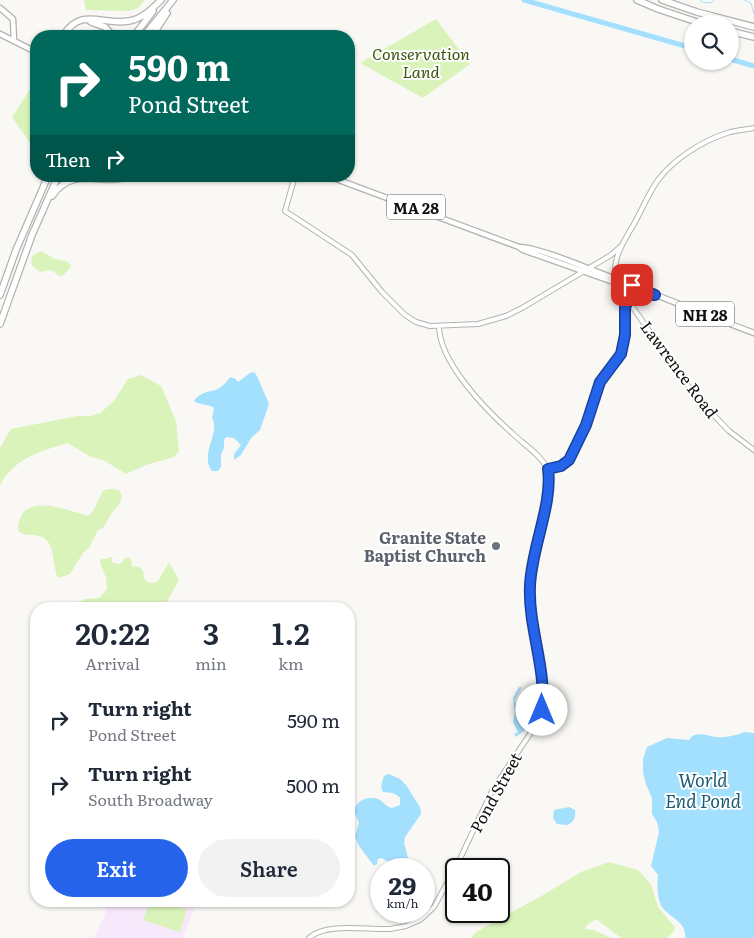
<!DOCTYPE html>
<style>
:root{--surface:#fff;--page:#f2f2f3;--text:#1f2937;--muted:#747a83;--accent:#2563eb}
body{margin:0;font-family:Literata,serif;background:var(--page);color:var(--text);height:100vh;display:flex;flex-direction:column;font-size:19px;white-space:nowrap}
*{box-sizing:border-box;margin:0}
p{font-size:16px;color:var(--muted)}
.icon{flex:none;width:28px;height:28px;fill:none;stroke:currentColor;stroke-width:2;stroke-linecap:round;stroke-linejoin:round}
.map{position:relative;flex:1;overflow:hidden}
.sheet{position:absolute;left:30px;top:602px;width:325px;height:305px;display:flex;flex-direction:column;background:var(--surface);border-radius:20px;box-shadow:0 1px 4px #0004}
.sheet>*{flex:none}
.top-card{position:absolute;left:30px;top:30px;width:325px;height:152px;border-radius:20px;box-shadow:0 1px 4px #0004;background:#00695c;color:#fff;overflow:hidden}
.fabs{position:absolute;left:684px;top:15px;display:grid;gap:10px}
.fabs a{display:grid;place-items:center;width:55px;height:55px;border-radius:50%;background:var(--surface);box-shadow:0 1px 4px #0004;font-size:25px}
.speed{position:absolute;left:370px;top:858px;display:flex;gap:10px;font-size:25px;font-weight:700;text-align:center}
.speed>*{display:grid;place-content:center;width:65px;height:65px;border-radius:50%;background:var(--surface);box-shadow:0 1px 4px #0004;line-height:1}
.speed small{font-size:12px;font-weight:400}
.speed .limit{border:2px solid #111;border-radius:8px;background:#fff;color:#111}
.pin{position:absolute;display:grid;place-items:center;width:42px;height:42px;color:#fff;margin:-21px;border-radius:10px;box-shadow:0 2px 8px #0006}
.me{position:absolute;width:55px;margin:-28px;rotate:0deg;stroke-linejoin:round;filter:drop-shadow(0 0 4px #0008)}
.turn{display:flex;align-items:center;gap:18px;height:105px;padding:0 15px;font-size:22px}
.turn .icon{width:65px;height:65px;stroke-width:2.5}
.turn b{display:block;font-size:35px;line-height:42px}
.then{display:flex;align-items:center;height:48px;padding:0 15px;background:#0003;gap:10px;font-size:19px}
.eta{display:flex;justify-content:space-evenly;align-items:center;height:85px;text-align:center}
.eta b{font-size:30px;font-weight:600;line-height:35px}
.cta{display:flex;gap:10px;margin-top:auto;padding:10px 15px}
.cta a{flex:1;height:58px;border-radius:30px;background:var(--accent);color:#fff;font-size:20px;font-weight:600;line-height:58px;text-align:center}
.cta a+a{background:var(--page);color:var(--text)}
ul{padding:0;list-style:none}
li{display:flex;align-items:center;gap:15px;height:65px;padding:0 15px}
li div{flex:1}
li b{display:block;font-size:19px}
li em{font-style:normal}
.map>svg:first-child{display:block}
</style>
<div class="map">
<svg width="754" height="938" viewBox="0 0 754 938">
<rect width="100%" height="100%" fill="#faf8f5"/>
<path fill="#f8e8fb" d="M 98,901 L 197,901 L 183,938 L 94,938 L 107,910 L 97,905 Z"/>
<path fill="#daf3ba" d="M 84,0 L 145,0 L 138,8 L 129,11 L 86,10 Z
M 436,19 L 470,64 L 423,98 L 360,63 Z
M 36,80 L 36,147 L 32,146 L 12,117 Z
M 41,251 L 55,259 L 67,261 L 71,265 L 70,268 L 62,276 L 58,275 L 51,270 L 40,272 C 33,267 30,265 32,256 Z
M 141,375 L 161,386 L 176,421 L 179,451 L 174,457 L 146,465 L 126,474 L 105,461 L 89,456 L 68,443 C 40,451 15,458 0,485 L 0,448 L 11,429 L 77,416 L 90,416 L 100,413 L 114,401 L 128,379 Z
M 111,489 L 119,490 L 122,496 L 119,505 L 112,513 L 103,528 L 98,530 L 89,548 L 83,553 L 70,574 L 58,578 C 52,566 56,543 42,537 C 32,533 28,538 18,531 C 18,490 64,509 88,516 C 97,510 97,498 104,490 Z
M 110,557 L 112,558 L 112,562 L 118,564 L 121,563 L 125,558 L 130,558 L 132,562 L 131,566 L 140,567 L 144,573 L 143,577 L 148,582 L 152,583 L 158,581 L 169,562 L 179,580 L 163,609 L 63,609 L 86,599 L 99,598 L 104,593 L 107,589 L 106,578 L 100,563 L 101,559 L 106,559 Z
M 609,862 L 638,870 L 651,884 L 658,907 L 675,927 L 674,931 L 667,938 L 621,938 L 596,919 L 587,925 L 585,929 L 594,930 L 611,938 L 471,938 L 476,932 L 543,895 L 581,872 Z
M 150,901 L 162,901 L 187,910 L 180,932 L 143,920 Z"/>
<path fill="#a3e0fe" d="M 254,372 L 257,376 L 269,404 L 260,430 L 251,438 L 241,455 L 234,460 L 234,454 L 241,445 L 234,438 L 226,437 L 224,440 L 224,448 L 221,454 L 221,467 L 218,471 L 212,471 C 199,454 221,433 212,418 L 214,408 C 207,403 200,406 194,401 L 196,398 C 211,386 216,397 230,377 L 236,379 L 238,382 L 250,373 Z
M 519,687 L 522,687 L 514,701 L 522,713 L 530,713 C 533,724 524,731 516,737 L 514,734 L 518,732 L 513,722 L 515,713 L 513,698 Z
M 745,732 L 754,733 L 754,938 L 685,938 C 687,922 670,918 662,907 C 657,899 657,884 658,875 L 651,866 L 659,832 L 657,822 L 652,814 L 652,798 L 646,784 L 643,773 L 643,759 L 647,747 L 667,738 L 689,740 L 692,736 C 701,732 707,736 716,737 C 726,738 737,735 745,732 Z
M 389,774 L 400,779 L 406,785 L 420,807 L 421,814 L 405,837 L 404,843 L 411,869 L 392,869 L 391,863 L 381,858 L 378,859 L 377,864 L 374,866 L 359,846 L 355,837 L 359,823 L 354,810 C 358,800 367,796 378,799 C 383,801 386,807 392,808 L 400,805 L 400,798 C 395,792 390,793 383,792 C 380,788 382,781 384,776 Z
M 569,807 L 575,810 C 576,817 574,822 567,825 L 557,824 L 553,818 L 554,810 Z"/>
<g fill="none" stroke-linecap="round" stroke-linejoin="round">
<path stroke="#a3e0fe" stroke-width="1" d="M 700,0 L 702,2 L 711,3 L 714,0
M 744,0 L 751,3 L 754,14"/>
<path stroke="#a3e0fe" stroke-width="5" d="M 524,0 L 692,48
M 730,59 L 754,66"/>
<defs>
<path id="minor" d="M 754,128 C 745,130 736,130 727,133 C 702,141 674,159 658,180 C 648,194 642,210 634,224 C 622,244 607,266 620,289 L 682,378 L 702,403 L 729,431 L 754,450
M 295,176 L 285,211 L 352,255 L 382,292 L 405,315 L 416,322 L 430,326 L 478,324 L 506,316 L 522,308 L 611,255 L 620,247
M 548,469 L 561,466 L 569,460 L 586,425 L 600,382 L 621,355 L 625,335 L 625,307 L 629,301
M 309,938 C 326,922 367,930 390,929 L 406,926 L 420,920 L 434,907 L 457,865 L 493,789 L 538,722 C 551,699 539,667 535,644 C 532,625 529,606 529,587 C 530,561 556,486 547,468 C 540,454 523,444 512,433 C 486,410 439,362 439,326"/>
<path id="major" d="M 0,8 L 13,19 L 14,41
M 0,34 L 36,52
M 328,176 L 519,247 L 523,250 L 540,256 L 650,295 L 655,295
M 519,247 C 536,247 569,261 585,267 C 642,289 698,312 754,333
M 625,296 L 630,289"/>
<path id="highway" d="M 637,0 L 658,9 L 703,24
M 662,0 L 697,12 L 754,27
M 91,22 L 105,27 L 113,36
M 730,31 L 754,37
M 63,36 C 81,6 103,26 129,21 C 142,19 152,9 161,0
M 134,36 L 153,11
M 144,36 L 173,0
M 152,36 L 167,13
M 35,51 L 36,51
M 52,196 C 74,164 102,187 131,176
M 0,295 L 16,250 L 48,176
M 0,324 L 32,235 L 58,176"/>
</defs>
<use href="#minor" stroke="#b4b2af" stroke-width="6"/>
<use href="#major" stroke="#b4b2af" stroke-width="7"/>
<use href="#highway" stroke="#b4b2af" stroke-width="8"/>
<use href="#minor" stroke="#fff" stroke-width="4"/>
<use href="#major" stroke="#fff" stroke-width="4.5"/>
<use href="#highway" stroke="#fff" stroke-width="5.5"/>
</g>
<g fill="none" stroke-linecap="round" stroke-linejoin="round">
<defs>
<path id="route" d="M 542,710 C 547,670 528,627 530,586 C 531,549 553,504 548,469 L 561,466 L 569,460 L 586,425 L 600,382 L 621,354 L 625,335 L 625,307 L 628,301 L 625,296 L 630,288 L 650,295 L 655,295 L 632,285"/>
</defs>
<use href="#route" stroke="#184099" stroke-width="12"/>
<use href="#route" stroke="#2563eb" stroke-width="9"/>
</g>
<circle fill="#6b7280" stroke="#fff" stroke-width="2" cx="496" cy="546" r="5"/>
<g text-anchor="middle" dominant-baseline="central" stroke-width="4" stroke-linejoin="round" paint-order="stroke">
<g fill="#fff" stroke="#585756" stroke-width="1">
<rect x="387" y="194.5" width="58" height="25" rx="4"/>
<rect x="676" y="301.5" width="58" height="25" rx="4"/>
</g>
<g font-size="15" font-weight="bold" fill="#100f0e">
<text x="416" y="207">MA 28</text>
<text x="705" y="314">NH 28</text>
</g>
<g font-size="16" font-style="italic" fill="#3c540d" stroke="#fff">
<text x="421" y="53">Conservation<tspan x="421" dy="18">Land</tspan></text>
</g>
<g font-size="16" fill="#100f0e" stroke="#fff">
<text transform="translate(680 369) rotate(53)">Lawrence Road</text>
<text transform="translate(495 792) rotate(-61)">Pond Street</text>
</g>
<g font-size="16" font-weight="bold" fill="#5b616d" stroke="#fff" text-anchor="end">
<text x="486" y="537">Granite State<tspan x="486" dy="18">Baptist Church</tspan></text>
</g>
<g font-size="18" font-style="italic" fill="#1e5b74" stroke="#fff">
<text x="703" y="779">World<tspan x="703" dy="21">End Pond</tspan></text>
</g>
</g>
</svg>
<div class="fabs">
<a><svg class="icon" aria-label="search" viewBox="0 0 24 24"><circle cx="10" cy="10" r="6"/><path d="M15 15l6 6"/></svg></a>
</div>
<div class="speed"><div>29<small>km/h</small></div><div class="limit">40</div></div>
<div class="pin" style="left:632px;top:285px;background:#d93025"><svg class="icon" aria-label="arrive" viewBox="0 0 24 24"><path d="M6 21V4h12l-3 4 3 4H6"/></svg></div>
<svg class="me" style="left:542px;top:710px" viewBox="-20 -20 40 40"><circle r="19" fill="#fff"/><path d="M0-13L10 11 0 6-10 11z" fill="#2563eb"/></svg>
<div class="top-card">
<div class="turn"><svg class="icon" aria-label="right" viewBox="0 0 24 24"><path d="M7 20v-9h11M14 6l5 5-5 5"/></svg><div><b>590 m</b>Pond Street</div></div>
<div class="then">Then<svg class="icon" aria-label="right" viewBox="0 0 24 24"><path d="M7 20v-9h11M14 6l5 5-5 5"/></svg></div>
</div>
<section class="sheet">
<div class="eta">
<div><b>20:22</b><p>Arrival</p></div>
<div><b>3</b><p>min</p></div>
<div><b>1.2</b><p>km</p></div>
</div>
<ul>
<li><svg class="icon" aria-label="right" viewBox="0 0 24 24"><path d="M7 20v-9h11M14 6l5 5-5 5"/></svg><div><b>Turn right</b><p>Pond Street</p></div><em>590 m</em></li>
<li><svg class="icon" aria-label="right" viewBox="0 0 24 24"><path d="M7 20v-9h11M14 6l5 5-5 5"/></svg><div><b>Turn right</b><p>South Broadway</p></div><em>500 m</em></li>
</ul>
<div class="cta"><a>Exit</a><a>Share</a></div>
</section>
</div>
